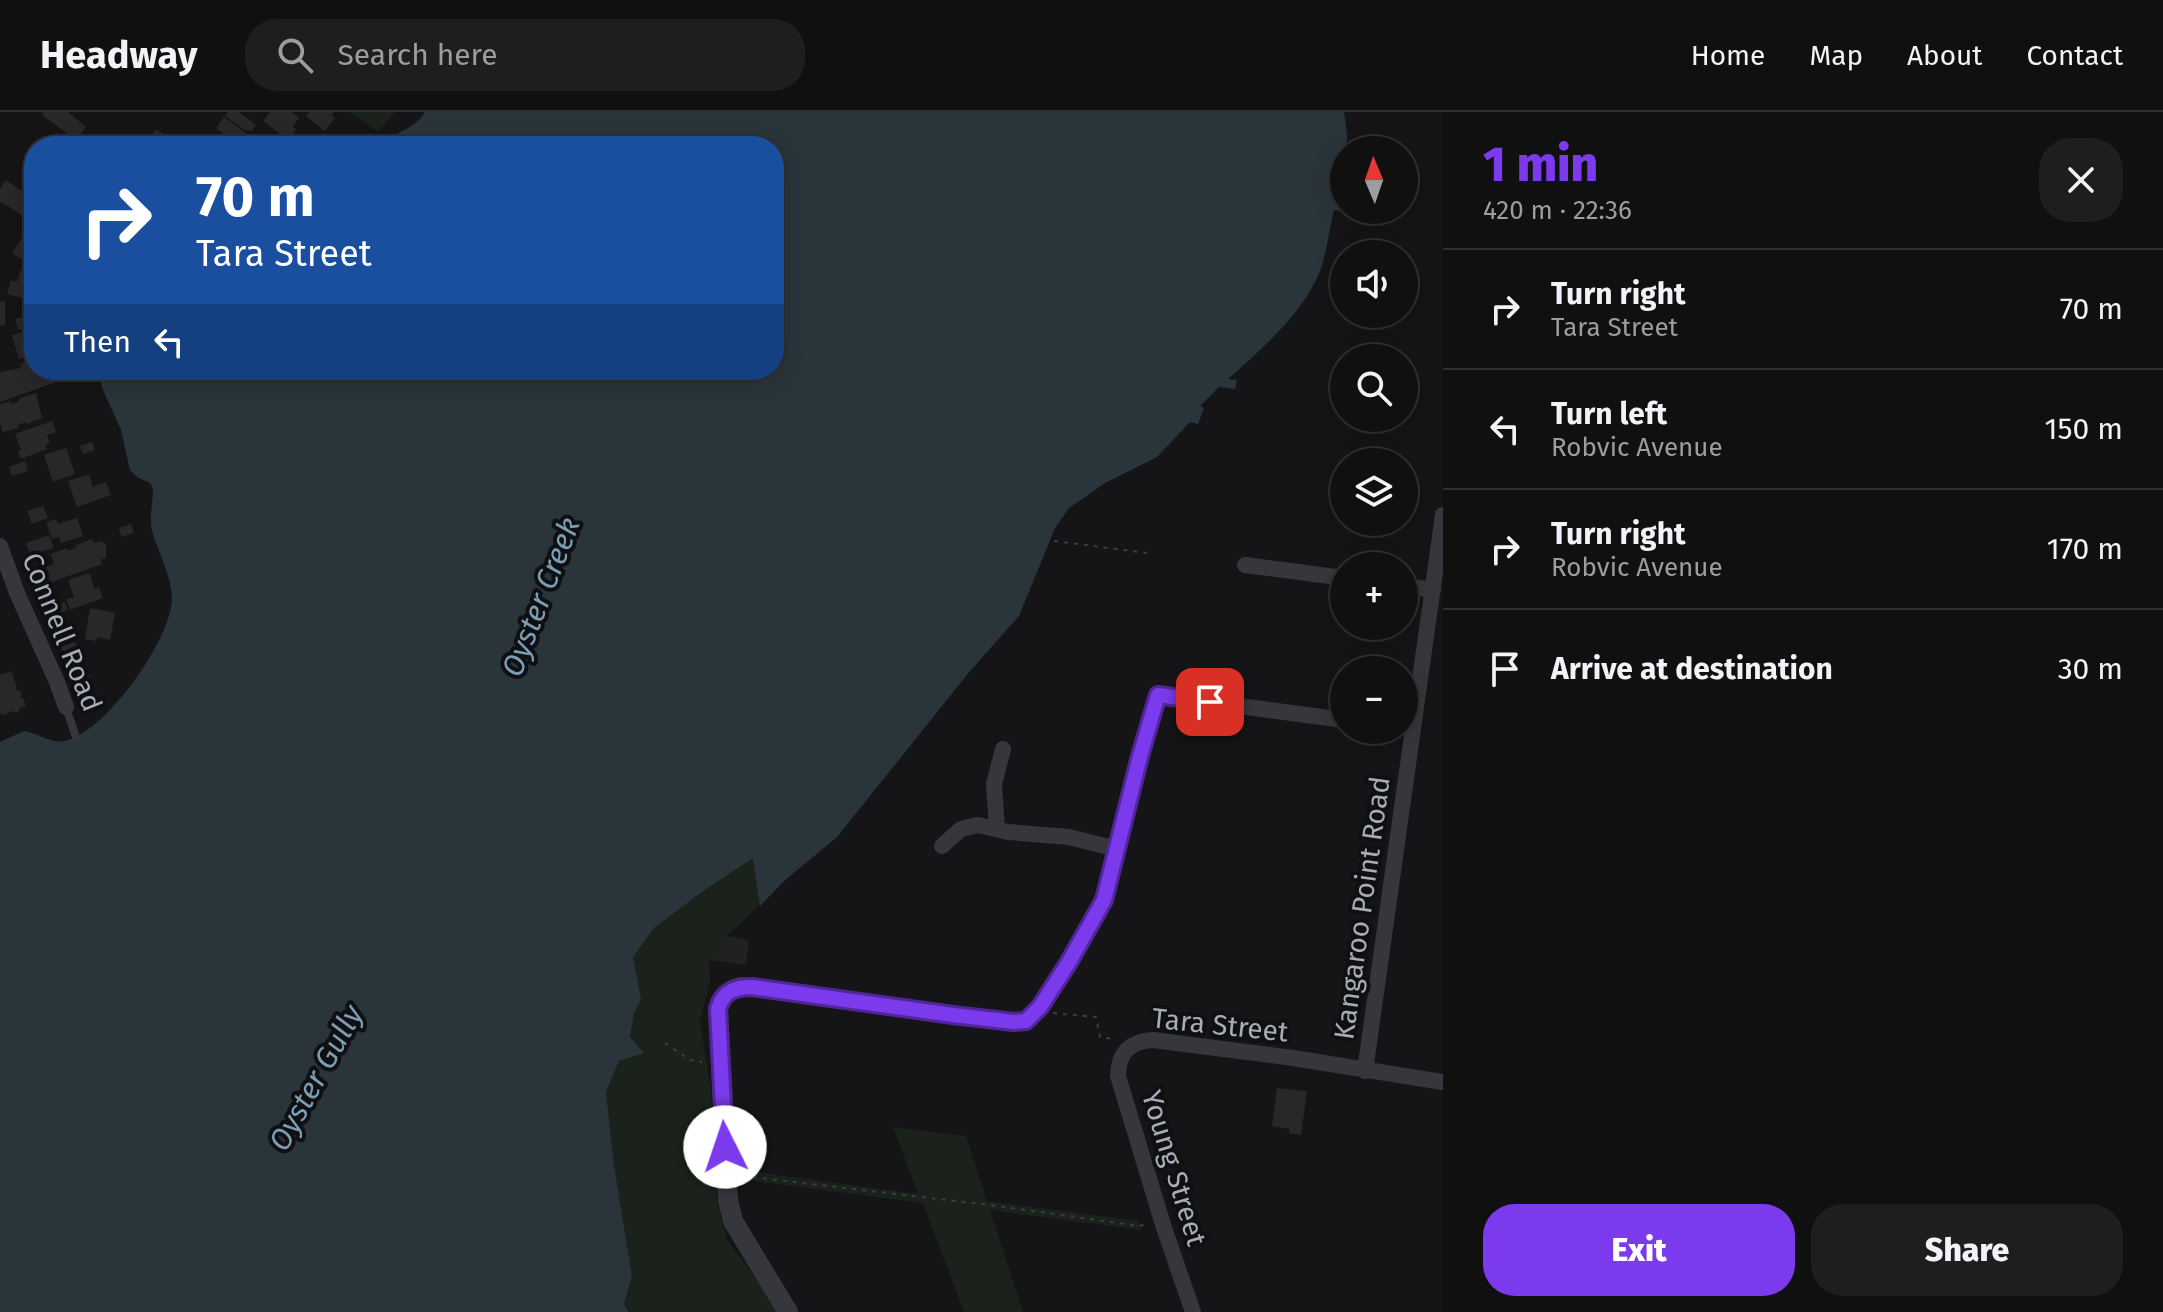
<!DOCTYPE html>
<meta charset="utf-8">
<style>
:root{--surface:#101011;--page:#1e1e1f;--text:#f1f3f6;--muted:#9c9d9f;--line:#303031;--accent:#7c3aed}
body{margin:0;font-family:"Fira Sans",sans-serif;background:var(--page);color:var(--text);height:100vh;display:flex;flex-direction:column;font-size:30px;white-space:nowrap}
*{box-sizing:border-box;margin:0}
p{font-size:26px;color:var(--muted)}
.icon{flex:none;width:44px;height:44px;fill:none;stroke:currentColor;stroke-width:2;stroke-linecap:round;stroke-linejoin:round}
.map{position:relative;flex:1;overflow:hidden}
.drawer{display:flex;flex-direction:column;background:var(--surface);width:720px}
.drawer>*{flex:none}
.top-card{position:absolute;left:24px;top:24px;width:760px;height:244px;border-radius:32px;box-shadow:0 4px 20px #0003,0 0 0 2px var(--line);background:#1a4fa0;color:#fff;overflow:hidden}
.needle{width:52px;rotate:358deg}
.tools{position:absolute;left:1330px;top:24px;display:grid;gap:16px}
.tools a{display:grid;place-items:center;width:88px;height:88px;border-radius:50%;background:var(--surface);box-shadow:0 4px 20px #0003,0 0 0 2px var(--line);font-size:40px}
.pin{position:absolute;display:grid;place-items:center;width:68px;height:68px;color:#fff;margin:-34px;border-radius:16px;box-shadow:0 4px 12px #0006}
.me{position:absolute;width:88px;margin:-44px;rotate:356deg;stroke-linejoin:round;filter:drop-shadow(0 0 6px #0008)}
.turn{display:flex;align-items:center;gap:28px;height:168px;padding:0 40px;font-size:36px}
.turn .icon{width:104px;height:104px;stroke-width:2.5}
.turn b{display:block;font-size:56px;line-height:68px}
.then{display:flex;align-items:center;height:76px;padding:0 40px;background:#0003;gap:16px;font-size:30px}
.round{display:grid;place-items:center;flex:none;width:84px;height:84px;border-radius:32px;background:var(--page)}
.head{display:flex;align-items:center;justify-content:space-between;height:136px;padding:0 40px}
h1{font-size:48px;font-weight:800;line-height:60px;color:var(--accent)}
.button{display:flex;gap:16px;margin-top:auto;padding:16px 40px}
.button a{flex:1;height:92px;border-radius:32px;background:var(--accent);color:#fff;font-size:32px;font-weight:800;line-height:92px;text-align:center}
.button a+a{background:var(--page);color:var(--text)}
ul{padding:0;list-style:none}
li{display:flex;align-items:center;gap:24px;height:120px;padding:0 40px;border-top:2px solid var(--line)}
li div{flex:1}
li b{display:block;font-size:30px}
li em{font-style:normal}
header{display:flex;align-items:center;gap:48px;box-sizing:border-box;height:112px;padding:0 40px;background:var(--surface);border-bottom:2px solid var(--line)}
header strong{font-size:38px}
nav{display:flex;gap:44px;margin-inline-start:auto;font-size:28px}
.search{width:560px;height:72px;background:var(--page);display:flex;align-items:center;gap:20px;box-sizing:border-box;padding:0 28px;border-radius:32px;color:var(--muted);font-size:30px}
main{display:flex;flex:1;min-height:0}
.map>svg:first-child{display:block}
</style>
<header>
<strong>Headway</strong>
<div class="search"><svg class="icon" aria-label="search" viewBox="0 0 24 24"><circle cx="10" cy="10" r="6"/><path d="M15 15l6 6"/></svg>Search here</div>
<nav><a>Home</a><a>Map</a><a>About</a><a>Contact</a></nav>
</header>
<main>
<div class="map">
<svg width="1443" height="1200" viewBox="0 0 1443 1200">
<rect width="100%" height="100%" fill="#151517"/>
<path fill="#212124" d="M 85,553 L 91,567 L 75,581 L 67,559 Z
M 727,824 L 749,828 L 746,853 L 709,848 Z"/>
<path fill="#1b221b" d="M 350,0 L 395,0 L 378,20 Z
M 1344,0 L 1347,24 L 1346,38 L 1344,38 L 1340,99 L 1334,98 C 1329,118 1327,140 1320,159 C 1303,202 1262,236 1228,267 L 1237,268 L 1235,277 L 1219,275 L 1200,294 L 1204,296 L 1198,312 L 1190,310 L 1157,345 L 1105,371 L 1069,396 L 1055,416 L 1019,504 L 970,559 L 837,725 L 784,769 L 727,824 L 709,848 L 710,870 L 700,909 L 711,978 L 717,1090 L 727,1128 L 774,1191 L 776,1200 L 629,1200 L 624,1192 L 632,1164 L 614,1053 L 606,980 L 630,925 L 634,901 L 641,887 L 633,845 L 654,816 L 699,782 L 769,735 Z
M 893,1015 L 966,1024 L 987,1089 L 1138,1109 L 1141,1118 L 990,1098 L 1023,1200 L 964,1200 L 923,1091 L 747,1068 L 748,1059 L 918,1082 Z"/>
<path fill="#2a353b" d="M 425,0 L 1344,0 L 1347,24 L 1346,38 L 1344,38 L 1340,99 L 1334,98 C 1329,118 1327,140 1320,159 C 1303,202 1262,236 1228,267 L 1237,268 L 1235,277 L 1219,275 L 1200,294 L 1204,296 L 1198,312 L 1190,310 L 1157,345 L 1105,371 L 1069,396 L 1055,416 L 1019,504 L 970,559 L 837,725 L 784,769 L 760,794 L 753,746 L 699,782 L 654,816 L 633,845 L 641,887 L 634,901 L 630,925 L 644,941 L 619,949 L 606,980 L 614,1053 L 632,1164 L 624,1192 L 629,1200 L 0,1200 L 0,630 L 24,619 C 39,621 50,632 65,629 C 106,620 173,525 172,485 C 171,463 158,440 152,419 C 149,405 153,391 153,376 L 150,371 L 137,365 L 130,358 L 121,318 L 103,278 L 97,258 L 774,258 L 774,34 L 381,34 C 394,19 415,18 425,0 Z"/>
<path fill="#28282b" d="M 44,0 L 68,0 L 86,15 L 76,28 L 42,3 Z
M 228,0 L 239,0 L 256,13 L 251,20 L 247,17 L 246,19 L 225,4 Z
M 270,0 L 291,0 L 299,6 L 293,14 L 296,17 L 288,28 L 263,9 Z
M 309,0 L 334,0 L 331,3 L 335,6 L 325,19 L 306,4 Z
M 224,5 L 254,27 L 249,34 L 239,34 L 216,16 Z
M 156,17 L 175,30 L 172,34 L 151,34 L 146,31 Z
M 218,23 L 232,34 L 210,34 Z
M 6,68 L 34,87 L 30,95 L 34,98 L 34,111 L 0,89 L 0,77 Z
M 28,116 L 34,120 L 34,155 L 12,141 Z
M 20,158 L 34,161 L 34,189 L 7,182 L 11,168 L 17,170 Z
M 0,189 L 5,189 L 5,213 L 0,213 Z
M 30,203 L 33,214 L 18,218 L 15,207 Z
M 30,218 L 34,231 L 34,242 L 19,247 L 12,223 Z
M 34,247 L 34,258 L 49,258 L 54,271 L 0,290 L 0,260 L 21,256 L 20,252 Z
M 36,281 L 42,306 L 27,312 L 26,310 L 18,313 L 19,316 L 3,320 L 0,312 L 0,292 L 10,289 L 11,292 L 18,290 L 20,286 Z
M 52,309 L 56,320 L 47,323 L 50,331 L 45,333 L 47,337 L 21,347 L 18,339 L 21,338 L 15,322 Z
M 92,330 L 95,338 L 83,342 L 80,334 Z
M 66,336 L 75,362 L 53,370 L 44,343 Z
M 25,349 L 28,359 L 12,364 L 9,355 Z
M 89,362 L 93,375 L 106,370 L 111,383 L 77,395 L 68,369 Z
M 43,394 L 48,406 L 32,412 L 27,399 Z
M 77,406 L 83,424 L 61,431 L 59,425 L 52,427 L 46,410 L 56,407 L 58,412 Z
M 131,412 L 134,421 L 121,425 L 119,416 Z
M 49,423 L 54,436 L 30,443 L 26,431 Z
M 92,427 L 94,431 L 100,429 L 106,432 L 106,446 L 100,448 L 102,452 L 49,471 L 44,456 L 54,452 L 51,442 L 67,436 L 68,439 L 77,435 L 76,433 Z
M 89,461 L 95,477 L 99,475 L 103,486 L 70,498 L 66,487 L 74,485 L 68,468 Z
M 65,490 L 68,498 L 53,503 L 50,495 Z
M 90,496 L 115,501 L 110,528 L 97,525 L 96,529 L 85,527 Z
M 75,530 L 80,546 L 67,551 L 61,535 Z
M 11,559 L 17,576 L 14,577 L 22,580 L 20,585 L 23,586 L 26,594 L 20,596 L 18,601 L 12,599 L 4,603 L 0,602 L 0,563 Z
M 1277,976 L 1307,979 L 1301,1023 L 1289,1021 L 1290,1017 L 1272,1014 Z"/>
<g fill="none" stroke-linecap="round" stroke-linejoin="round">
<path stroke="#3c3e43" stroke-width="2" stroke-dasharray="4 6" stroke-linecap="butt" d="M 1054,429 L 1147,441
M 1053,901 L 1096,905 L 1100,925 L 1114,927
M 665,931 L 690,948 L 702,950
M 743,1064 L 990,1093 L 1140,1114 L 1145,1112"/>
<path stroke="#36373c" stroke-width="8" d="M 66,596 L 76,625"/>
<path stroke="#36373c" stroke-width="16" d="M 0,434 L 17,481 L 57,570 L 66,595
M 1245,453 L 1344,466
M 1404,474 L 1433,478
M 997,717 L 994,672 L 1003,637
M 942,734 L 961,717 L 978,713 L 1008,720 L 1069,725 L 1117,737
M 741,875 L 768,877 L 1014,910 L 1026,909 L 1040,895 L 1069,850 L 1104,788 L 1140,644 L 1158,583 L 1344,608
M 1365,959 L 1443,403
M 1193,1200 L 1164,1116 L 1118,964 C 1118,941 1130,929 1153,928 L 1293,946 L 1443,970"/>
<path stroke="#36373c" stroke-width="20" d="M 741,875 C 728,878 721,884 718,897 L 728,1088 L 733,1109 L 788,1200"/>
</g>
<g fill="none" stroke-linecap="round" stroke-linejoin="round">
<defs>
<path id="route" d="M 725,1035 L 718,897 C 723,879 735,875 752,875 L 953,903 L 1014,910 L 1026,909 L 1040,895 L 1069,850 L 1104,788 L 1140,644 L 1158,583 L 1210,590"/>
</defs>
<use href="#route" stroke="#51269a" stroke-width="20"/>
<use href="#route" stroke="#7c3aed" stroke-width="14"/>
</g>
<g text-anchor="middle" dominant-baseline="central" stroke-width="8" stroke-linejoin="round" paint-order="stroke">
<g font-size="28" fill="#a6adb7" stroke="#101012">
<text transform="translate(62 520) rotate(68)">Connell Road</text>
<text transform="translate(1362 796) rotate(-82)">Kangaroo Point Road</text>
<text transform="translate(1220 913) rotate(6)">Tara Street</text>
<text transform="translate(1174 1056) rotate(73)">Young Street</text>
</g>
<g font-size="30" font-style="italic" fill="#7c9eb4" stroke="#101012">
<text transform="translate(541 485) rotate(-69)">Oyster Creek</text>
<text transform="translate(316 966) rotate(-61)">Oyster Gully</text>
</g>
</g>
</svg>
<div class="tools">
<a><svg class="needle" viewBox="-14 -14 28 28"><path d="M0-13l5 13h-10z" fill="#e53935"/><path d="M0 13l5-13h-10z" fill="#9c9d9f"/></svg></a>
<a><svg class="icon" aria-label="sound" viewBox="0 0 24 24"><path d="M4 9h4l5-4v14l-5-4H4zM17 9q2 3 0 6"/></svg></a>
<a><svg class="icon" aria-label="search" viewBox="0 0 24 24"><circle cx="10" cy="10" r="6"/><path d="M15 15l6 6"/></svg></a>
<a><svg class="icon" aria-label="layers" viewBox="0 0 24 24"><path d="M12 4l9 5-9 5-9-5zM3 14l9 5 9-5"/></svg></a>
<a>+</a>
<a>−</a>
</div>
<div class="pin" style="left:1210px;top:590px;background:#d93025"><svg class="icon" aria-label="arrive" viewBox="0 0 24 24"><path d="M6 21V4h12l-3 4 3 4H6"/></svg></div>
<svg class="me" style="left:725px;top:1035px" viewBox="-20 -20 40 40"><circle r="19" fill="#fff"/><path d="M0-13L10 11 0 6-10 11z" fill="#7c3aed"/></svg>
<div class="top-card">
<div class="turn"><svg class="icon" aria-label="right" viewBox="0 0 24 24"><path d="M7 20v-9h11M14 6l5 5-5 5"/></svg><div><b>70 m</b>Tara Street</div></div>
<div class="then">Then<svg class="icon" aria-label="left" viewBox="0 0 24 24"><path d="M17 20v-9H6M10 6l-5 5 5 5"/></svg></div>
</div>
</div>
<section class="drawer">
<div class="head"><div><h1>1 min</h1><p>420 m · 22:36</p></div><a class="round"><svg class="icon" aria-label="close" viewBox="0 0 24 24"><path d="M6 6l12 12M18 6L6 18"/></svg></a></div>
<ul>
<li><svg class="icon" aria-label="right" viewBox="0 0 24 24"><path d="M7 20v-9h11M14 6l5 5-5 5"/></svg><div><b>Turn right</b><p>Tara Street</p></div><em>70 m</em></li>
<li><svg class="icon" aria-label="left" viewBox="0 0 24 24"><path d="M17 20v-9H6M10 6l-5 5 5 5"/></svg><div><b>Turn left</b><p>Robvic Avenue</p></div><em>150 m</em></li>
<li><svg class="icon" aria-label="right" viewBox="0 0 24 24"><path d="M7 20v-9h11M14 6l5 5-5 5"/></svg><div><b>Turn right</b><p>Robvic Avenue</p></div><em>170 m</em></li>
<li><svg class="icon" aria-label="arrive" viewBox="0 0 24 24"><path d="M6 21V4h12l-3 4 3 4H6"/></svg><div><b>Arrive at destination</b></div><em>30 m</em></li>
</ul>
<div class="button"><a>Exit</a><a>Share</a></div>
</section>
</main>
